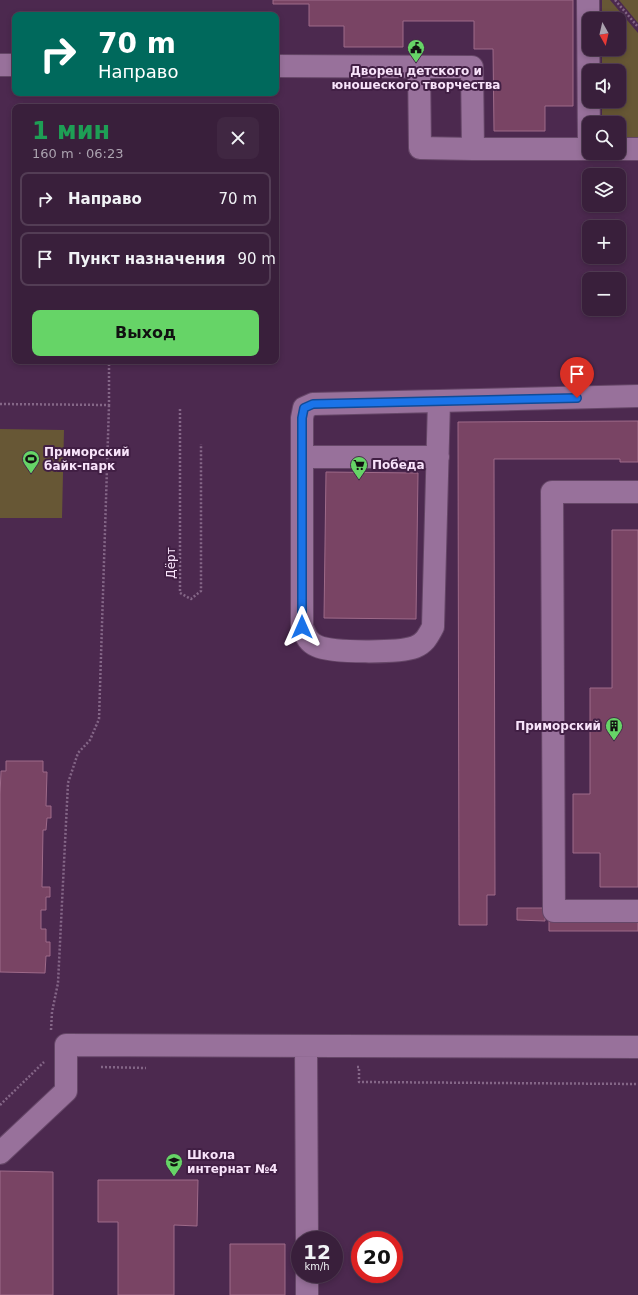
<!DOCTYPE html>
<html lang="ru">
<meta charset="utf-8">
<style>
:root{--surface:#391f3b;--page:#402742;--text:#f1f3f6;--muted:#aba2af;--line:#533d55;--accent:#66d467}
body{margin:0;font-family:"DejaVu Sans",sans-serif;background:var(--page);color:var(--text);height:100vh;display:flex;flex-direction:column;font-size:15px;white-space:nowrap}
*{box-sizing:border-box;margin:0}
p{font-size:13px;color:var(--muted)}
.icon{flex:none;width:22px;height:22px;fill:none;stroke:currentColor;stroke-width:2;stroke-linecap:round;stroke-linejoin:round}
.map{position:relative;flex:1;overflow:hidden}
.panel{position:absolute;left:12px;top:104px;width:267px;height:260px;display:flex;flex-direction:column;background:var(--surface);border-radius:8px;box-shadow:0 2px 6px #0003,0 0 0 1px var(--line)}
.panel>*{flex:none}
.guide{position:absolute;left:12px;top:12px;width:267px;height:84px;border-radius:8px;box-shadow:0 2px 6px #0003,0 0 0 1px var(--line);background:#00695c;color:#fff;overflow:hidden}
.needle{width:26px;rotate:172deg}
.controls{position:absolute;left:582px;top:12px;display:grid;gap:8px}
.controls a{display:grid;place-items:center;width:44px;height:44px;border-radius:8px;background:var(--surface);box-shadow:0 2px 6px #0003,0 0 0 1px var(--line);font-size:20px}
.speed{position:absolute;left:291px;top:1231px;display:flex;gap:8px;font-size:20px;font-weight:700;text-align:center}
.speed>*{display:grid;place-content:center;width:52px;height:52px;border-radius:50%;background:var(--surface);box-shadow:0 2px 6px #0003,0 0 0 1px var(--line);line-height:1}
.speed small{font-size:10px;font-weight:400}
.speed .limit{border:6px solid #d22;background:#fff;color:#111}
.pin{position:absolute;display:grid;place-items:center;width:34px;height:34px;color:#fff;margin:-41px -17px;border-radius:50% 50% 50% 0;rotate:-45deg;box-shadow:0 0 4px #0007}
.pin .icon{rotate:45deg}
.me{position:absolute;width:44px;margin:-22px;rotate:0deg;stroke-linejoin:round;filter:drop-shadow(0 0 3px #0008)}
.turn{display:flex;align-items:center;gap:14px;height:84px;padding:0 20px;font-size:18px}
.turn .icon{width:52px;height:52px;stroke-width:2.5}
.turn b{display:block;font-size:28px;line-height:34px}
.round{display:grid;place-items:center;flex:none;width:42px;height:42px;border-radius:8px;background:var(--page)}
.summary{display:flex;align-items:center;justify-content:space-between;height:68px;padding:0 20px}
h1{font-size:24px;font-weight:700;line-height:30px;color:#1e9e55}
.action{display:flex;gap:8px;margin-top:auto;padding:8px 20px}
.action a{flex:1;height:46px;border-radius:8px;background:var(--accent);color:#111;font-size:16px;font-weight:700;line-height:46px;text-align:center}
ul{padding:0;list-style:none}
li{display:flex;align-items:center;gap:12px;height:54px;margin:0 8px 6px;padding:0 12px;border:2px solid var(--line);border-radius:8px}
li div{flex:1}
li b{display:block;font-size:15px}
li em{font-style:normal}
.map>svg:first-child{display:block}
</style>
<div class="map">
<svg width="638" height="1295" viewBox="0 0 638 1295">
<rect width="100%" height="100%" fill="#4c294f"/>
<path fill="#675735" d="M 602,0 L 610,0 L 638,33 L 638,143 L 619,143 L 619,123 L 602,123 L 602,101 L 619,101 L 619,71 L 602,71 L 602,49 L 619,49 L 619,19 L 602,19 Z
M 619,0 L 638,0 L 638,23 Z
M 0,429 L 64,430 L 62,518 L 0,518 Z"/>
<path fill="#794464" stroke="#9e6a89" d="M 273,0 L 573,0 L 573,106 L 545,106 L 545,131 L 494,131 L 493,49 L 474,49 L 474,21 L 403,21 L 403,47 L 344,47 L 344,26 L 309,26 L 309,4 L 273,4 Z
M 638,421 L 638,462 L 620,462 L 620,459 L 494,459 L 495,895 L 487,895 L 487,925 L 459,925 L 458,422 Z
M 326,472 L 418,473 L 416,619 L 324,618 Z
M 612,530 L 638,530 L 638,887 L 600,887 L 600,853 L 573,853 L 573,794 L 590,794 L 590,688 L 612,688 Z
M 6,761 L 43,761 L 43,772 L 47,772 L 46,806 L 51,806 L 51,818 L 47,818 L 46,830 L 43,830 L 42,887 L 50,887 L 50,897 L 46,897 L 46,910 L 41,910 L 41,929 L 46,929 L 46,942 L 50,942 L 50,956 L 46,956 L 45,973 L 0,972 L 0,795 L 1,771 L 6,771 Z
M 517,908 L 545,908 L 545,921 L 517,920 Z
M 549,920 L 638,921 L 638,931 L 549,931 Z
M 0,1171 L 53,1172 L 53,1295 L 0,1295 Z
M 98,1180 L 198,1180 L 197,1226 L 174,1225 L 174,1295 L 118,1295 L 118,1222 L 98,1222 Z
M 230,1244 L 285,1244 L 285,1295 L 230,1295 Z"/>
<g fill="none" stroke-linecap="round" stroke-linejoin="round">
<defs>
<path id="minor" d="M 588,0 L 589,149
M 0,65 L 15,65
M 276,66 L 472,67 L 473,149 L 588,149
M 419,67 L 420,148 L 473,149
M 619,149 L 638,149
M 439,401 L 433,627 C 428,636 425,643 415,647 C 399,653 332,653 317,646 C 308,642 306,636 302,627 L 302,418 L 304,408 L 313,404 L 638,396
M 302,457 L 438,457
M 638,492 L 552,492 L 554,911 L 638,911
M 306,1046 L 307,1240
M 0,1153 L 66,1091 L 66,1045 L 638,1047
M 307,1295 L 307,1274"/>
</defs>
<use href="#minor" stroke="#654667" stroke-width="24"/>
<path stroke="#846687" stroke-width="2.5" stroke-dasharray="2 2" stroke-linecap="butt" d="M 615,0 L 638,27
M 0,404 L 109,405 L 109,361
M 180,409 L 180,593 L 191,599 L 201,591 L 201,444
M 51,1030 L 52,1012 L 58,983 L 68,783 L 78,753 L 90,740 L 99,719 L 109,405
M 101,1067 L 146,1068
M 357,1067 L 359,1067 L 359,1082 L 638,1084
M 0,1105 L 44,1062"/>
<use href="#minor" stroke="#98719b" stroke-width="22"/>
</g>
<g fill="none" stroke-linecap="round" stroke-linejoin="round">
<defs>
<path id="route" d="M 302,627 L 302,418 L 304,408 L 313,404 L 577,398"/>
</defs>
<use href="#route" stroke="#114b97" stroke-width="10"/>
<use href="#route" stroke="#1a73e8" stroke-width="7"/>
</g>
<defs>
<symbol id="civic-pin" viewBox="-11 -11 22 30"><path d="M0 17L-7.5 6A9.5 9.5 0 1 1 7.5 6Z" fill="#66d467" stroke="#411f44"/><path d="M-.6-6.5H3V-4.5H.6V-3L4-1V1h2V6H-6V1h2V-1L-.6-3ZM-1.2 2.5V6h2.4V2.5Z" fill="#111"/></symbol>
<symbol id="stadium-pin" viewBox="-11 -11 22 30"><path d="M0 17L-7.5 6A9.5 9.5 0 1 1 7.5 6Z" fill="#66d467" stroke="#411f44"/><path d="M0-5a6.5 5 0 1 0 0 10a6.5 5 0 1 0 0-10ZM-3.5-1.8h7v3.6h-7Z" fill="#111"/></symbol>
<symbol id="supermarket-pin" viewBox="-11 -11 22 30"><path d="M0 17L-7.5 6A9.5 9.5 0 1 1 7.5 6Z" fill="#66d467" stroke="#411f44"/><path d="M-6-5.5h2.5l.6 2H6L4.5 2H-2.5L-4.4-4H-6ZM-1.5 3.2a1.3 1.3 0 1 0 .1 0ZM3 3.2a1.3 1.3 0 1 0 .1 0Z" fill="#111"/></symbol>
<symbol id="building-pin" viewBox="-11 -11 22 30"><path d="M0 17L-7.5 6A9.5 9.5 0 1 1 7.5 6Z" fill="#66d467" stroke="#411f44"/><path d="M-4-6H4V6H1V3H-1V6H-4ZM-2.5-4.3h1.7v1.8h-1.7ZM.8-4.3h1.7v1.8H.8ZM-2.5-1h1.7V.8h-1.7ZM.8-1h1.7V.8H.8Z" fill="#111"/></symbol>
<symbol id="school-pin" viewBox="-11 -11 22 30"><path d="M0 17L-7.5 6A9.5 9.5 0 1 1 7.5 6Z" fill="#66d467" stroke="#411f44"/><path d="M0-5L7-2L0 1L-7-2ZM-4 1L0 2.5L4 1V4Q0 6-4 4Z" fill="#111"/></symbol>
</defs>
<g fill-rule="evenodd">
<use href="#civic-pin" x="406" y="38" width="20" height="27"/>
<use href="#stadium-pin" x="21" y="449" width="20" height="27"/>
<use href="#supermarket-pin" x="349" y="455" width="20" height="27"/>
<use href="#building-pin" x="604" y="716" width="20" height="27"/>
<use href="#school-pin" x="164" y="1152" width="20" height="27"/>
</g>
<g text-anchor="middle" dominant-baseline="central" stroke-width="4" stroke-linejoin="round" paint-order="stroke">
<g font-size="12" font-weight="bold" fill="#f8e3fa" stroke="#411f44" text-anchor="start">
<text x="416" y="71" text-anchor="middle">Дворец детского и<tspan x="416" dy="14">юношеского творчества</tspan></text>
<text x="44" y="452">Приморский<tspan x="44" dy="14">байк-парк</tspan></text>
<text x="372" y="465">Победа</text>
<text x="601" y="726" text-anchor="end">Приморский</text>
<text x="187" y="1155">Школа<tspan x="187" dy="14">интернат №4</tspan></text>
</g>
<g font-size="12" fill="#f8e3fa" stroke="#411f44">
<text transform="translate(171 563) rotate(-90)">Дёрт</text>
</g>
</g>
</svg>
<div class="controls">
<a><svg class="needle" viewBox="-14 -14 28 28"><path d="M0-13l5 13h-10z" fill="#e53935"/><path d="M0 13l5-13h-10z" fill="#aba2af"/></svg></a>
<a><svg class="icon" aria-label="sound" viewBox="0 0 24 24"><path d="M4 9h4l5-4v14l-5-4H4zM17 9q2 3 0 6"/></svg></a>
<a><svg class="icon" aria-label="search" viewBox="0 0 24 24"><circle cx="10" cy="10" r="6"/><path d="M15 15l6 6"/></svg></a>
<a><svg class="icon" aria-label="layers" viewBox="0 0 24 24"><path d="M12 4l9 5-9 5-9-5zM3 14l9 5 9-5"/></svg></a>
<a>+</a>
<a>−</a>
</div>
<div class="speed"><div>12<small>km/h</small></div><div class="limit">20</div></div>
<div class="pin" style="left:577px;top:398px;background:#d93025"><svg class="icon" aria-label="arrive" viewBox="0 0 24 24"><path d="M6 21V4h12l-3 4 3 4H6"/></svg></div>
<svg class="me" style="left:302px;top:627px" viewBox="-20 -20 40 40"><path d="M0-17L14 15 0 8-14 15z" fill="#1a73e8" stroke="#fff" stroke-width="4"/></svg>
<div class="guide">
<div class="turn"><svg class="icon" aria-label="right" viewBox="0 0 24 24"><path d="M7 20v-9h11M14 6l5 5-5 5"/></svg><div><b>70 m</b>Направо</div></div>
</div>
<section class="panel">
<div class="summary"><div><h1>1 мин</h1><p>160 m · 06:23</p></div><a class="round"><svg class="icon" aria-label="close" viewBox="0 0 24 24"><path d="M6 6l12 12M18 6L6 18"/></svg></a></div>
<ul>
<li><svg class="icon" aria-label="right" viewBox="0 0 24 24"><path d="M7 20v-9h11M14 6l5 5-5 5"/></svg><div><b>Направо</b></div><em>70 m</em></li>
<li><svg class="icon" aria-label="arrive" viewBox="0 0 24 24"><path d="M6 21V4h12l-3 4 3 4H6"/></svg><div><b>Пункт назначения</b></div><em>90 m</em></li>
</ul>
<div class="action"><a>Выход</a></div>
</section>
</div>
